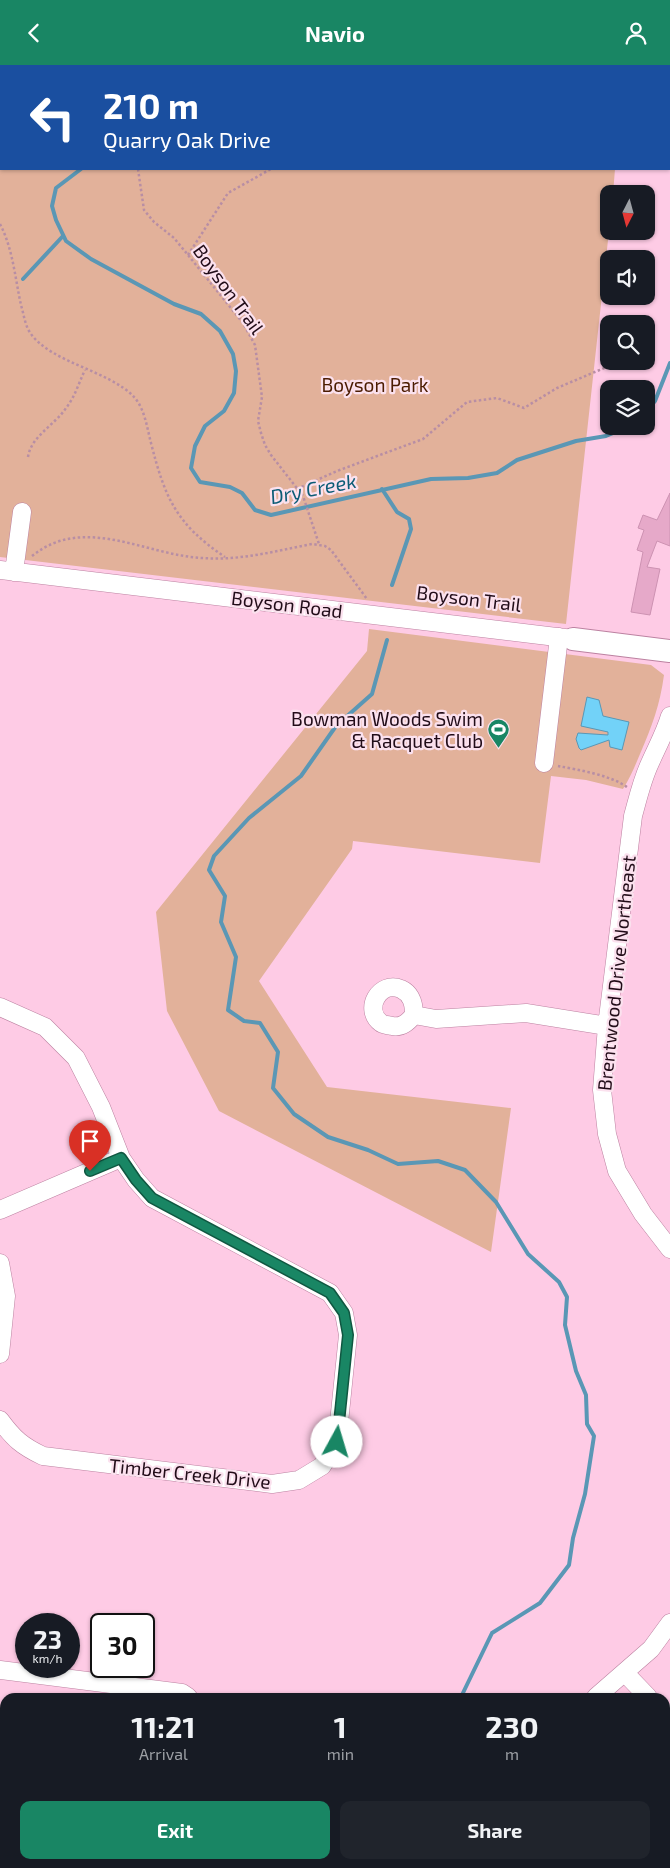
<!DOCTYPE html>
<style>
:root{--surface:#171b24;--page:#20242c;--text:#f1f3f6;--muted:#9ea1a6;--accent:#198664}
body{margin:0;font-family:"Exo 2",sans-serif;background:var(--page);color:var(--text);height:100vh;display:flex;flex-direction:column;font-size:19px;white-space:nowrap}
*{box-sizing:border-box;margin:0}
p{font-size:16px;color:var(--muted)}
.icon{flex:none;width:28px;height:28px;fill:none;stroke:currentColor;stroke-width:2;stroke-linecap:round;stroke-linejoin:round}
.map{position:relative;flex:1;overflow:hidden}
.drawer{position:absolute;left:0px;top:1628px;width:670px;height:176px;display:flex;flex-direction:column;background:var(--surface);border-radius:15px 15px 0 0;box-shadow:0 1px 4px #0004}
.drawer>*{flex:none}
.guide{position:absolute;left:0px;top:0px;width:670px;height:105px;box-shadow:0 1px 4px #0004;background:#1a4fa0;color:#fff;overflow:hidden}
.needle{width:32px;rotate:186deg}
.tools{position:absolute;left:600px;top:120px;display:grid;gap:10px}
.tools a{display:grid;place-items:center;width:55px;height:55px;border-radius:10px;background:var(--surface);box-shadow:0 1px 4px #0004;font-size:25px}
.speed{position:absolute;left:15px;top:1548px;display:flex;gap:10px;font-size:25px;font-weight:700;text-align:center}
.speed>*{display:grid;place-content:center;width:65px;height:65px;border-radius:50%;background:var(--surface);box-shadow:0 1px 4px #0004;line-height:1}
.speed small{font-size:12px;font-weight:400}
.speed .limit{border:2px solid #111;border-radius:8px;background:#fff;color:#111}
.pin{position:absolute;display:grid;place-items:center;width:42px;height:42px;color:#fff;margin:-51px -21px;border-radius:50% 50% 50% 0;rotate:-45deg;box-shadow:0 0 5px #0007}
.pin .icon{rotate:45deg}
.me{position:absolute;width:55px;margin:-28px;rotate:6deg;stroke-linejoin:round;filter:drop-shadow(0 0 4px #0008)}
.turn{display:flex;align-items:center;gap:18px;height:105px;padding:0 20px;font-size:22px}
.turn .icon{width:65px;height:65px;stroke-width:2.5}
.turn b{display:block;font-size:35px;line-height:42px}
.eta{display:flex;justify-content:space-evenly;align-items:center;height:85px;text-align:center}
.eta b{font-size:30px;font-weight:700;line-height:35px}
.action{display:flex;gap:10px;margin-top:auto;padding:10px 20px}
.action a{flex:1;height:58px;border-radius:10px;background:var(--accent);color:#fff;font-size:20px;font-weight:700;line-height:58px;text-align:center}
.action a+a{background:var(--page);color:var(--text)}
header{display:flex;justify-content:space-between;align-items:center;height:65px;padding:0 20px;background:var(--accent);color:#fff;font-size:22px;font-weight:700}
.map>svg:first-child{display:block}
</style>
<header><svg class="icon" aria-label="back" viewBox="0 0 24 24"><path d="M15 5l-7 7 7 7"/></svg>Navio<svg class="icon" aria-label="person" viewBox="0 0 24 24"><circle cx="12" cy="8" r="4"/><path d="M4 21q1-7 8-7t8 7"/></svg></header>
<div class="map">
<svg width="670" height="1803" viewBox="0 0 670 1803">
<rect width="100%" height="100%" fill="#fecbe5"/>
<path fill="#e2b19a" d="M 0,0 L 626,0 L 1,1 L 1,104 L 615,104 L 613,129 L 609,129 L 609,166 L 566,559 L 0,492 Z
M 369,564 L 651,600 L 664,610 C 660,640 652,661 640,689 C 635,701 630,713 623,724 L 586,715 L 551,711 L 540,798 L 353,776 L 352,784 L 259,916 L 327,1022 L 511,1043 L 491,1187 L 219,1046 L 167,946 L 156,847 L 367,586 Z
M 665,1789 L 670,1789 L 670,1803 L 293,1803 L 294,1799 L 665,1799 Z"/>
<path fill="#72d2f8" stroke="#5a97b5" d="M 587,632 L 599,635 L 603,651 L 629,657 L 622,685 L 610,682 L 609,675 L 581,685 L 579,683 L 576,674 L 578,668 L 608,670 L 608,667 L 581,661 Z"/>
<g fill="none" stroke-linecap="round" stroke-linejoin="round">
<path stroke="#5a97b5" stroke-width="4" d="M 104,0 L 105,1
M 81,104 L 56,123 L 52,141 L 56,155 L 66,176 L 91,194 L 150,226 L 174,239 L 201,249 L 220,266 L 233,289 L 236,306 L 234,328 L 224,346 L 205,361 L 195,381 L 191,403 L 200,417 L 230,422 L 242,428 L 255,445 L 271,450 L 431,414 L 468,413 L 497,408 L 517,395 L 576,376 L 606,371 L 630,361
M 23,214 L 63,171
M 646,347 L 655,336 L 670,298
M 382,424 L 397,447 L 409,454 L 411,464 L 392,520
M 387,575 L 372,629 L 336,661 L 301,711 L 249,753 L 214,791 L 209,805 L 225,831 L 221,857 L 236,892 L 228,945 L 244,956 L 260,958 L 278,987 L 273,1023 L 294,1049 L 328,1072 L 368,1085 L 398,1099 L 438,1096 L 465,1105 L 496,1137 L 528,1189 L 559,1217 L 567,1232 L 565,1260 L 576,1306 L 586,1330 L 587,1359 L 594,1371 L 585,1429 L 573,1473 L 569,1500 L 540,1538 L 492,1568 L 461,1632
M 327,1803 L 331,1799"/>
</g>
<path fill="#e6a9c9" stroke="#cd92b2" d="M 670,428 L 670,481 L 657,476 L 647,502 L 660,504 L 650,550 L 631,547 L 643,487 L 637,485 L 644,465 L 638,463 L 643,450 L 657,455 Z"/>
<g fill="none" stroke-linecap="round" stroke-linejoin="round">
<defs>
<path id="minor" d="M 0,505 L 573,574
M 14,507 L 22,447
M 670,651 C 665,668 657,682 650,698 C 642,715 638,733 633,751 L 607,961 L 602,1025 L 607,1069 L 617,1106 L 643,1149 L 670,1184
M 544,698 L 559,572
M 0,942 L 45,962 L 76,993 L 101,1042 L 121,1093 L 136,1115 L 152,1133 L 330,1228 L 344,1248 L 348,1270 L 337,1377 L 322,1401 L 299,1415 L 272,1419 L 43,1391 C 22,1381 14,1374 0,1355
M 414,950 C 408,957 402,963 392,961 C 388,960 383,960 381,958 C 363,945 379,915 401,924 C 412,929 414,939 414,950 L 436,954 L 526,948 L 607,961
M 0,1145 L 121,1093
M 0,1198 L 6,1231 L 0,1289
M 0,1605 L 182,1628 L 188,1632
M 625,1608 L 648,1632
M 596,1632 L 651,1584 L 670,1558
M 665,1647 L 670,1651
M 162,1803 L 164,1799"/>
<path id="major" d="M 573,574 L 670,586"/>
</defs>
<use href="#minor" stroke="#bc82a1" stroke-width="19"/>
<use href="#major" stroke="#bc82a1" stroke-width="24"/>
<path stroke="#b88ea4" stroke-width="2.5" stroke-dasharray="2.5 2.5" stroke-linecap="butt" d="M 64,0 L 64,1
M 143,0 L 143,1
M 445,1 L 445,0
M 138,104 L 144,145 L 154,157 L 174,173 L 188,190 L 243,258 L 255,280 L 262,332 L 258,356 L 261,368 L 265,380 L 271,390 L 303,431 L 319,479
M 0,159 C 13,184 15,213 21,240 C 24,250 25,261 31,269 C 52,298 110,306 134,332 C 145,344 147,363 151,378 C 165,433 176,459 225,492
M 188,190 L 228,128 L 271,104
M 622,259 L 624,251
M 28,392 C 31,371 55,360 66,343 C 75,332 79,317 85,305
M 297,424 L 337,406 L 423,374 L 467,337 L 497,333 L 524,343 L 557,323 L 609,301 L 611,296
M 32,491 C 84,449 145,490 202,493 C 240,496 275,486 312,479 L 325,481 L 331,485 L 367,534
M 558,701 C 579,705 610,710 627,722"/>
<use href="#minor" stroke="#fff" stroke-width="18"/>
<use href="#major" stroke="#fff" stroke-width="22"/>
</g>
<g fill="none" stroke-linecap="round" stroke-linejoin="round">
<defs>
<path id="route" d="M 90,1106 L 121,1093 L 136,1115 L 152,1133 L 330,1228 L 344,1248 L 348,1270 L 337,1377"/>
</defs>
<use href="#route" stroke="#105741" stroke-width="12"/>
<use href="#route" stroke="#198664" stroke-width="9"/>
</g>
<defs>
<symbol id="stadium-pin" viewBox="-11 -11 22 30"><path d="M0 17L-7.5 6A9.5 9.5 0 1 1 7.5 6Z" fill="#198664" stroke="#fbe1ee"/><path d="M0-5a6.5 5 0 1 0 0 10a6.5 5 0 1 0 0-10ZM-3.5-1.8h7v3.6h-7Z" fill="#fff"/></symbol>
</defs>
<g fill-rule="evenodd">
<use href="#stadium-pin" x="486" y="652" width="25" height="34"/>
</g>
<g text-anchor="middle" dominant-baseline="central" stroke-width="4.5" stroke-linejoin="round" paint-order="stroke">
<g font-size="19" fill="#210c18" stroke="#fbe1ee">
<text transform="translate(229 224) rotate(54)">Boyson Trail</text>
<text transform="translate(469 533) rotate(7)">Boyson Trail</text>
<text transform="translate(287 539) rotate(7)">Boyson Road</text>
<text transform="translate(616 908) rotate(-84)">Brentwood Drive Northeast</text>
<text transform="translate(190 1408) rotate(6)">Timber Creek Drive</text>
</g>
<g font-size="19" fill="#4b1b01" stroke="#fbe1ee">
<text x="375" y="319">Boyson Park</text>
</g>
<g font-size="19" fill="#210c18" stroke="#fbe1ee" text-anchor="end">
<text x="483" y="653">Bowman Woods Swim<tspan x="483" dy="22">&amp; Racquet Club</tspan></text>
</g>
<g font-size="20" font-style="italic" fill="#0c5c76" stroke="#fbe1ee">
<text transform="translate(313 423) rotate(-11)">Dry Creek</text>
</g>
</g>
</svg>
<div class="tools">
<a><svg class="needle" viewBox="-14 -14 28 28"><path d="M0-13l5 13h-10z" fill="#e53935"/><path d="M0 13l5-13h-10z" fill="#9ea1a6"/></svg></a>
<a><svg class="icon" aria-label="sound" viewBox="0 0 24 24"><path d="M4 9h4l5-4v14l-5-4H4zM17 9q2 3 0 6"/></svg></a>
<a><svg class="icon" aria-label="search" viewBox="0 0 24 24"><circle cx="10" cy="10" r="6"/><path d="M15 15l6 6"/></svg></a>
<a><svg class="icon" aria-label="layers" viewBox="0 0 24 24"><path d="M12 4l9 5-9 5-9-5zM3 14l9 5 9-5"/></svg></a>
</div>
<div class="speed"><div>23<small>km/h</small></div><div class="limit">30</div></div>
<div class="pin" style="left:90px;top:1106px;background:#d93025"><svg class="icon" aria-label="arrive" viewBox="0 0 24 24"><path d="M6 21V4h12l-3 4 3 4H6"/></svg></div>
<svg class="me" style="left:337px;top:1377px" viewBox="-20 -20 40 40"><circle r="19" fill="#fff"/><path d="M0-13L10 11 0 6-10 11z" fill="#198664"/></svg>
<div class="guide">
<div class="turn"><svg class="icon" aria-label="left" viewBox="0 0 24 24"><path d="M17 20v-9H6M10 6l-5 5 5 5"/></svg><div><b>210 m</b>Quarry Oak Drive</div></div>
</div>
<section class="drawer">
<div class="eta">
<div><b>11:21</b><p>Arrival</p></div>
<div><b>1</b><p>min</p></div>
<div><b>230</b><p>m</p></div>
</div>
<div class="action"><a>Exit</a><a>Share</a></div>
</section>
</div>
